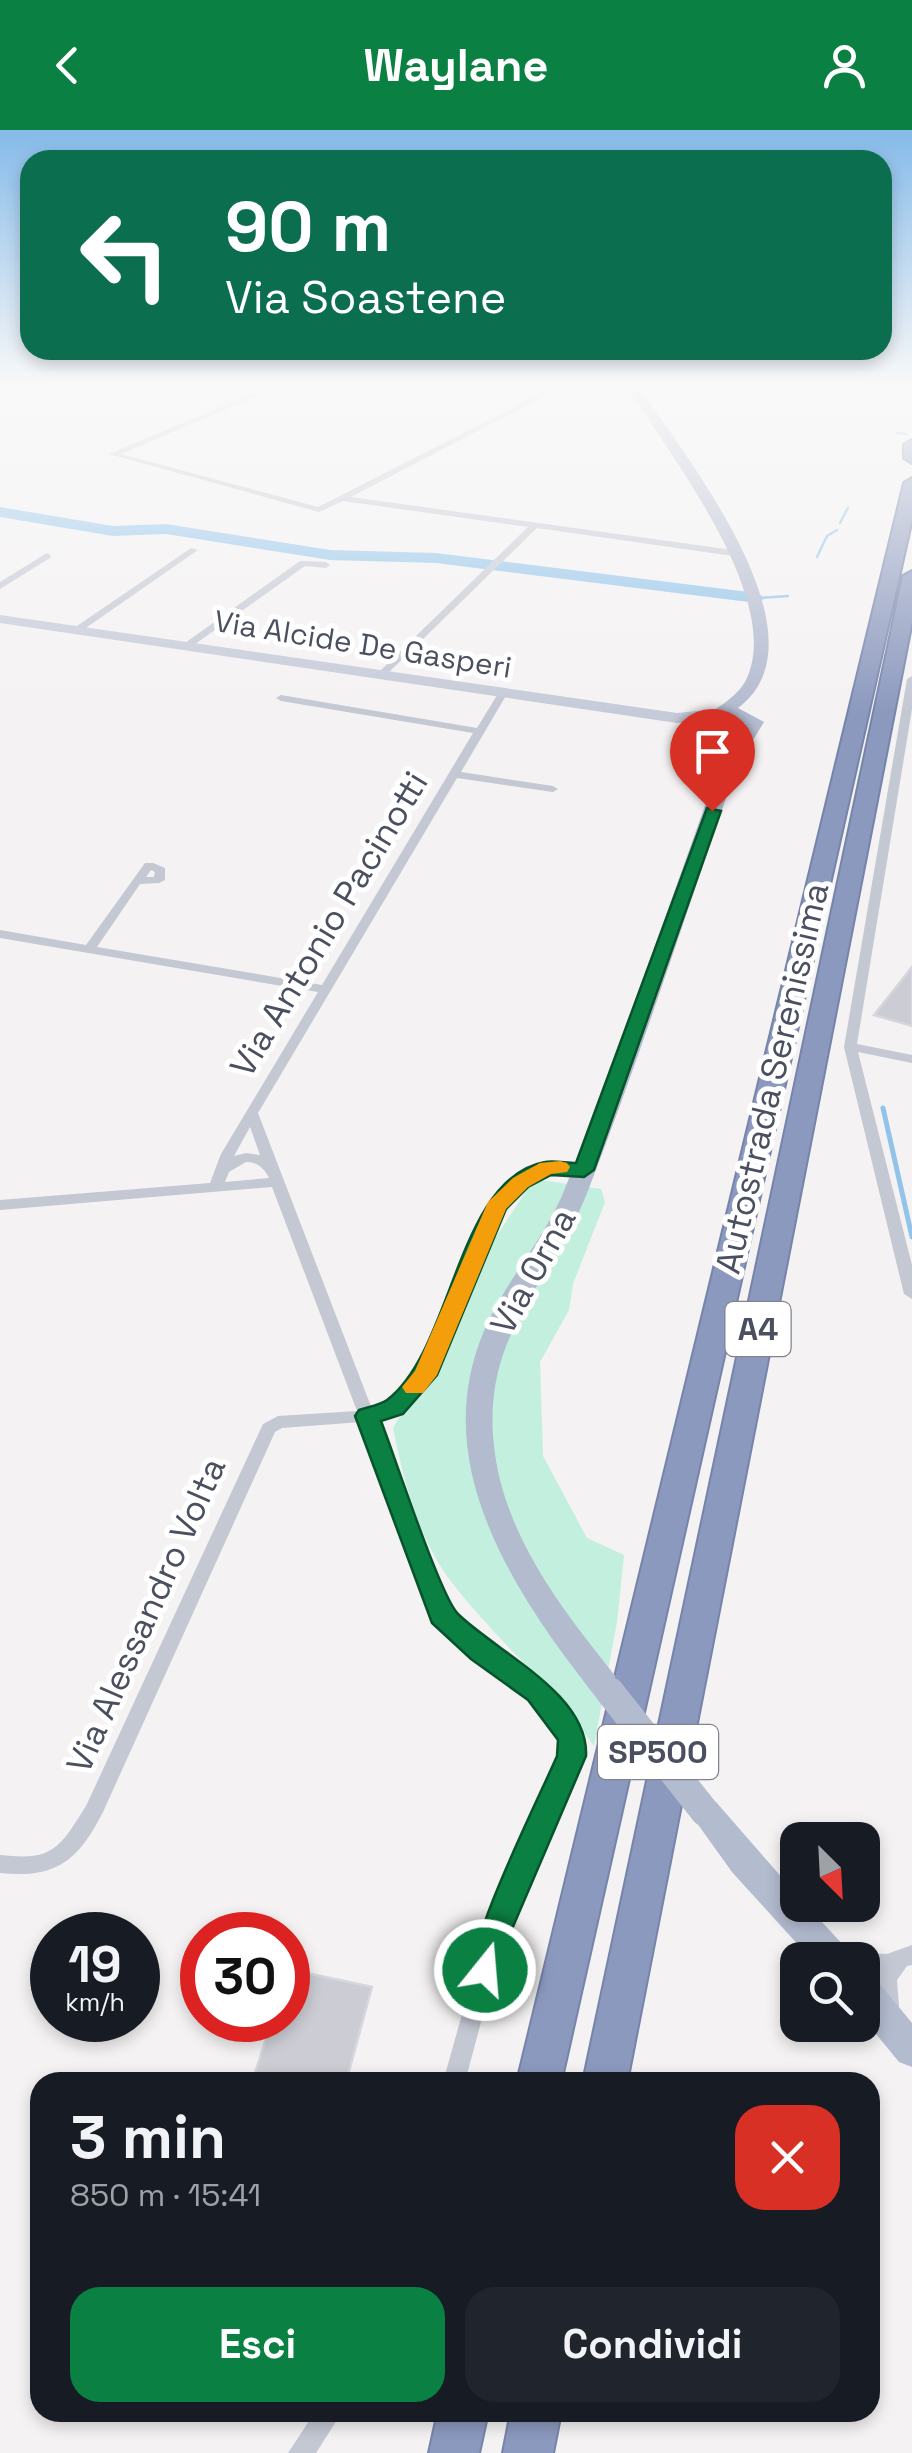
<!DOCTYPE html>
<html lang="it">
<meta charset="utf-8">
<style>
:root{--surface:#171b24;--page:#20242c;--text:#f1f3f6;--muted:#9ea1a6;--accent:#0b8043}
body{margin:0;font-family:"Space Grotesk",sans-serif;background:var(--page);color:var(--text);height:100vh;display:flex;flex-direction:column;font-size:38px;white-space:nowrap}
*{box-sizing:border-box;margin:0}
p{font-size:32px;color:var(--muted)}
.icon{flex:none;width:55px;height:55px;fill:none;stroke:currentColor;stroke-width:2;stroke-linecap:round;stroke-linejoin:round}
.map{position:relative;flex:1;overflow:hidden}
.details{position:absolute;left:30px;top:1942px;width:850px;height:350px;display:flex;flex-direction:column;background:var(--surface);border-radius:30px;box-shadow:0 5px 15px #0003}
.details>*{flex:none}
.top-card{position:absolute;left:20px;top:20px;width:872px;height:210px;border-radius:30px;box-shadow:0 5px 15px #0003;background:#0b6e4f;color:#fff;overflow:hidden}
.needle{width:65px;rotate:156deg}
.fabs{position:absolute;left:780px;top:1692px;display:grid;gap:20px}
.fabs a{display:grid;place-items:center;width:100px;height:100px;border-radius:20px;background:var(--surface);box-shadow:0 5px 15px #0003;font-size:50px}
.speed{position:absolute;left:30px;top:1782px;display:flex;gap:20px;font-size:50px;font-weight:700;text-align:center}
.speed>*{display:grid;place-content:center;width:130px;height:130px;border-radius:50%;background:var(--surface);box-shadow:0 5px 15px #0003;line-height:1}
.speed small{font-size:25px;font-weight:400}
.speed .limit{border:15px solid #d22;background:#fff;color:#111}
.pin{position:absolute;display:grid;place-items:center;width:85px;height:85px;color:#fff;margin:-102px -42px;border-radius:50% 50% 50% 0;rotate:-45deg;box-shadow:0 0 10px #0007}
.pin .icon{rotate:45deg}
.me{position:absolute;width:110px;margin:-55px;rotate:17deg;stroke-linejoin:round;filter:drop-shadow(0 0 8px #0008)}
.turn{display:flex;align-items:center;gap:35px;height:210px;padding:0 40px;font-size:45px}
.turn .icon{width:130px;height:130px;stroke-width:2.5}
.turn b{display:block;font-size:70px;line-height:85px}
.round{display:grid;place-items:center;flex:none;width:105px;height:105px;border-radius:30px;background:var(--page)}
.head{display:flex;align-items:center;justify-content:space-between;height:170px;padding:0 40px}
h1{font-size:60px;font-weight:600;line-height:75px}
.cta{display:flex;gap:20px;margin-top:auto;padding:20px 40px}
.cta a{flex:1;height:115px;border-radius:30px;background:var(--accent);color:#fff;font-size:40px;font-weight:600;line-height:115px;text-align:center}
.cta a+a{background:var(--page);color:var(--text)}
header{display:flex;justify-content:space-between;align-items:center;height:130px;padding:0 40px;background:var(--accent);color:#fff;font-size:45px;font-weight:600}
.map>svg:first-child{display:block}
</style>
<header><svg class="icon" aria-label="back" viewBox="0 0 24 24"><path d="M15 5l-7 7 7 7"/></svg>Waylane<svg class="icon" aria-label="person" viewBox="0 0 24 24"><circle cx="12" cy="8" r="4"/><path d="M4 21q1-7 8-7t8 7"/></svg></header>
<div class="map">
<svg width="912" height="2323" viewBox="0 0 912 2323">
<rect width="100%" height="100%" fill="#f4f2f2"/>
<path fill="#c3efde" d="M 534,1049 L 601,1059 L 605,1072 L 573,1154 L 569,1180 L 540,1232 L 543,1326 L 587,1408 L 624,1425 L 617,1492 L 594,1616 C 553,1556 497,1511 453,1454 C 418,1409 404,1352 393,1298 L 449,1204 L 475,1139 Z"/>
<g fill="none" stroke-linecap="round" stroke-linejoin="round">
<path stroke="#92c4ea" stroke-width="2.5" d="M 897,303 L 907,304
M 840,393 L 848,378
M 817,427 L 827,406 L 837,400
M 757,468 L 788,466"/>
<path stroke="#92c4ea" stroke-width="5" d="M 883,978 L 912,1107"/>
<path fill="#92c4ea" fill-rule="evenodd" d="M 0,377 L 113,396 L 166,394 L 330,420 L 436,423 L 757,463 L 765,468 L 757,473 L 436,433 L 330,430 L 166,404 L 113,406 L 0,387 Z"/>
</g>
<path fill="#cccdd4" stroke="#d6d7dd" stroke-width="2.5" d="M 912,837 L 912,896 L 874,885 Z
M 288,1839 L 372,1857 L 346,1952 L 252,1952 L 272,1890 L 288,1890 Z"/>
<g fill="none" stroke-linecap="round" stroke-linejoin="round">
<defs>
<path id="motorway" d="M 912,310 L 912,333 L 904,328 L 904,315 Z
M 912,348 L 912,389 L 561,1952 L 517,1952 L 904,353 Z
M 912,441 L 912,491 L 627,1952 L 583,1952 L 903,446 Z
M 438,2282 L 488,2282 L 479,2323 L 429,2323 Z
M 511,2282 L 561,2282 L 553,2323 L 503,2323 Z"/>
</defs>
<use href="#motorway" stroke="#7784aa" stroke-width="4"/>
<path fill="#c3c8d3" fill-rule="evenodd" d="M 266,258 L 276,258 L 121,324 L 318,377 L 552,258 L 560,258 L 351,367 L 740,421 L 744,424 L 740,427 L 537,398 L 384,547 L 378,547 L 378,543 L 528,397 L 343,371 L 319,382 L 109,324 Z
M 191,418 L 198,420 L 80,502 L 74,502 L 74,498 Z
M 47,423 L 51,426 L 50,428 L 0,459 L 0,452 Z
M 300,431 L 326,432 L 330,435 L 326,438 L 305,436 L 191,517 L 185,517 L 185,513 Z
M 912,546 L 912,579 L 857,914 L 912,925 L 912,933 L 858,922 L 912,1135 L 912,1169 L 904,1164 L 844,917 L 907,549 Z
M 499,562 L 507,564 L 461,642 L 553,656 L 558,659 L 553,662 L 457,648 L 258,983 L 372,1279 C 466,1253 444,1045 554,1038 C 567,1037 581,1033 591,1040 L 584,1044 L 545,1047 L 516,1065 L 496,1093 L 479,1130 L 449,1213 L 427,1253 L 402,1280 L 376,1289 L 446,1476 C 481,1525 560,1542 578,1604 C 580,1611 580,1620 582,1627 L 504,1806 L 465,1952 L 443,1952 L 484,1806 L 562,1627 C 562,1620 562,1610 559,1603 C 545,1557 463,1528 433,1485 L 361,1292 L 282,1298 L 275,1302 L 103,1682 C 78,1731 56,1749 0,1743 L 0,1725 C 53,1731 59,1719 86,1676 L 263,1294 L 278,1286 L 357,1281 L 272,1057 L 0,1080 L 0,1070 L 210,1053 L 221,1024 L 318,862 L 0,808 L 0,800 L 86,815 L 145,733 L 153,733 L 165,738 L 165,750 L 159,753 L 140,754 L 97,817 L 322,855 L 473,603 L 281,571 L 276,568 L 281,565 L 477,598 ZM 151,740 L 155,742 L 154,747 L 146,747 ZM 250,997 L 260,1025 L 246,1023 L 234,1026 ZM 246,1032 C 256,1031 265,1039 269,1048 L 225,1052 L 229,1042 Z
M 912,1815 L 912,1835 L 907,1836 L 897,1850 L 899,1876 L 895,1883 L 888,1886 L 881,1883 L 877,1876 L 877,1843 L 862,1843 L 862,1830 L 853,1830 L 855,1826 L 862,1823 L 887,1824 Z
M 315,2282 L 342,2282 L 316,2323 L 288,2323 Z"/>
<path fill="#c6cbd9" fill-rule="evenodd" d="M 0,485 L 677,583 L 718,579 L 726,584 L 718,589 L 677,593 L 0,493 Z"/>
<path fill="#b3bbcf" fill-rule="evenodd" d="M 628,258 L 640,258 C 684,326 832,507 738,578 L 764,592 L 737,636 C 688,777 643,919 589,1058 C 553,1153 481,1202 494,1316 C 504,1408 565,1483 621,1553 L 625,1562 L 621,1571 L 610,1575 L 599,1571 C 518,1468 426,1337 484,1201 C 506,1149 546,1108 566,1056 C 620,917 669,776 719,636 L 718,617 L 701,590 C 715,578 736,569 746,550 C 785,471 669,324 628,258 ZM 731,588 L 746,594 L 724,596 L 720,592 Z
M 705,1668 L 716,1672 L 798,1766 L 798,1775 L 806,1775 L 847,1819 L 852,1830 L 812,1830 L 732,1742 L 689,1682 L 694,1672 Z
M 862,1843 L 874,1847 L 912,1893 L 912,1937 L 899,1932 L 862,1887 Z"/>
<use href="#motorway" fill="#8c99be" fill-rule="evenodd"/>
<path stroke="#b3bbcf" stroke-width="29" d="M 610,1562 L 705,1682"/>
</g>
<linearGradient id="sky" x2="0" y2="1"><stop stop-color="#85bae9"/><stop offset="0.44" stop-color="#faf9f9"/><stop offset="1" stop-color="#faf9f9" stop-opacity="0"/></linearGradient>
<rect width="912" height="583" fill="url(#sky)"/>
<path fill="#0b8043" stroke="#07532c" stroke-width="2.5" d="M 707,678 L 721,681 L 594,1040 L 584,1047 L 551,1045 L 528,1057 L 506,1079 L 437,1245 L 403,1284 L 381,1291 C 394,1324 440,1466 458,1484 C 498,1523 589,1564 586,1626 L 509,1806 L 496,1850 L 485,1855 L 474,1850 C 461,1822 541,1664 557,1626 L 558,1610 L 528,1570 L 471,1529 L 432,1493 L 355,1286 L 359,1280 C 368,1277 380,1275 387,1270 C 454,1219 456,1048 545,1032 C 554,1030 566,1033 576,1033 Z"/>
<path fill="#f59e0b" d="M 560,1031 L 567,1033 L 570,1037 L 567,1042 L 551,1044 L 528,1057 L 506,1079 L 437,1245 L 423,1263 L 406,1263 L 402,1257 L 415,1241 L 488,1072 L 513,1048 L 540,1033 Z"/>
<g text-anchor="middle" dominant-baseline="central" stroke-width="10" stroke-linejoin="round" paint-order="stroke">
<g font-size="30" fill="#4a505f" stroke="#fff">
<text transform="translate(363 514) rotate(9)">Via Alcide De Gasperi</text>
</g>
<g fill="#fff" stroke="#80848f" stroke-width="2.5">
<rect x="725.5" y="1172" width="65" height="54" rx="8"/>
<rect x="598" y="1595" width="120" height="54" rx="8"/>
</g>
<g font-size="32" font-weight="bold" fill="#4a505f">
<text x="758" y="1199">A4</text>
<text x="658" y="1622">SP500</text>
</g>
<g font-size="35" fill="#4a505f" stroke="#fff">
<text transform="translate(329 794) rotate(-59)">Via Antonio Pacinotti</text>
<text transform="translate(772 948) rotate(-77)">Autostrada Serenissima</text>
<text transform="translate(533 1141) rotate(-61)">Via Orna</text>
<text transform="translate(146 1485) rotate(-66)">Via Alessandro Volta</text>
</g>
</g>
</svg>
<div class="fabs">
<a><svg class="needle" viewBox="-14 -14 28 28"><path d="M0-13l5 13h-10z" fill="#e53935"/><path d="M0 13l5-13h-10z" fill="#9ea1a6"/></svg></a>
<a><svg class="icon" aria-label="search" viewBox="0 0 24 24"><circle cx="10" cy="10" r="6"/><path d="M15 15l6 6"/></svg></a>
</div>
<div class="speed"><div>19<small>km/h</small></div><div class="limit">30</div></div>
<div class="pin" style="left:712px;top:681px;background:#d93025"><svg class="icon" aria-label="arrive" viewBox="0 0 24 24"><path d="M6 21V4h12l-3 4 3 4H6"/></svg></div>
<svg class="me" style="left:485px;top:1840px" viewBox="-20 -20 40 40"><circle r="17" fill="#0b8043" stroke="#fff" stroke-width="3"/><path d="M0-11L8 9 0 5-8 9z" fill="#fff"/></svg>
<div class="top-card">
<div class="turn"><svg class="icon" aria-label="left" viewBox="0 0 24 24"><path d="M17 20v-9H6M10 6l-5 5 5 5"/></svg><div><b>90 m</b>Via Soastene</div></div>
</div>
<section class="details">
<div class="head"><div><h1>3 min</h1><p>850 m · 15:41</p></div><a class="round" style="background:#d93025;color:#fff"><svg class="icon" aria-label="close" viewBox="0 0 24 24"><path d="M6 6l12 12M18 6L6 18"/></svg></a></div>
<div class="cta"><a>Esci</a><a>Condividi</a></div>
</section>
</div>
